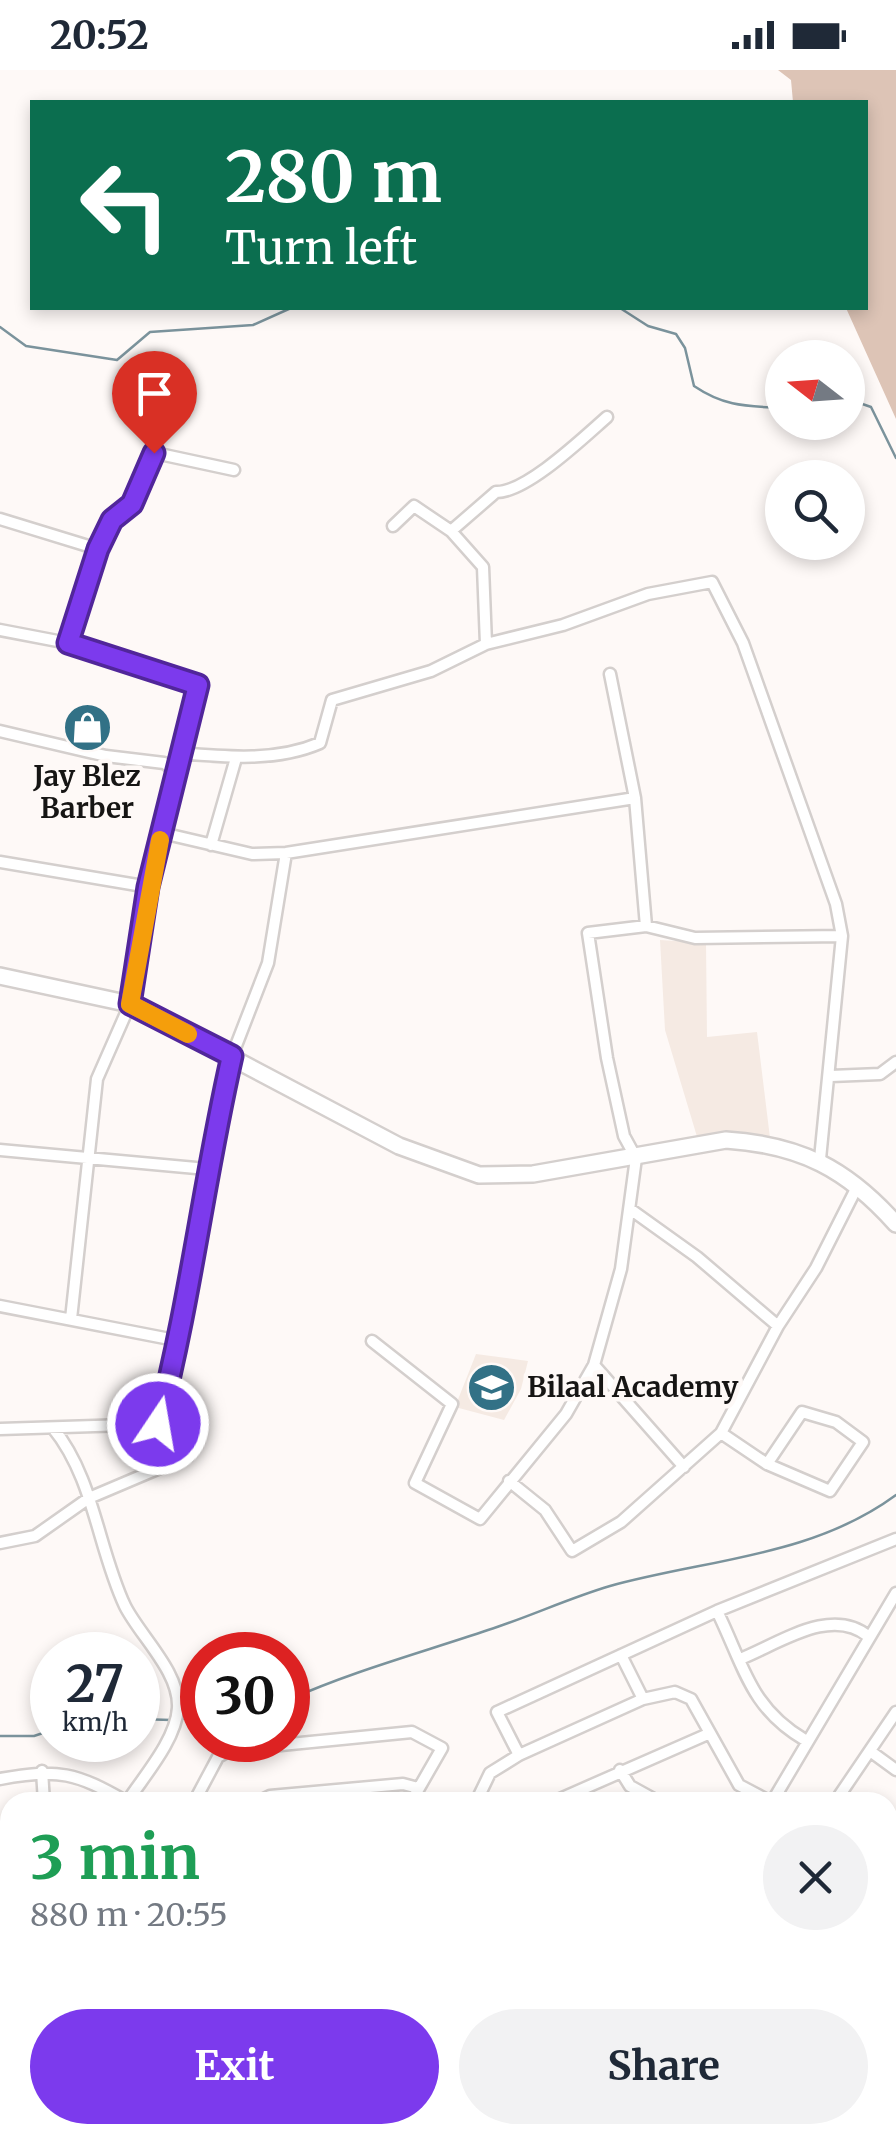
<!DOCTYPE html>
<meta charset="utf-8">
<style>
:root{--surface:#fff;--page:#f2f2f3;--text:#1f2937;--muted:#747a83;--accent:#7c3aed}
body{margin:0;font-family:Merriweather,serif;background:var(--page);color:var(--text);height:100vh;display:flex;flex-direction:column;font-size:38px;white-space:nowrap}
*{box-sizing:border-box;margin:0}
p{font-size:32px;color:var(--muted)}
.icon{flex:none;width:55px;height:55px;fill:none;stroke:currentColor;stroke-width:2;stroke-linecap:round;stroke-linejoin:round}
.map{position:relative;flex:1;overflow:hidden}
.details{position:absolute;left:0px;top:1722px;width:898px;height:352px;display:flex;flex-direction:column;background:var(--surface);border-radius:30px 30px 0 0;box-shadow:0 5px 15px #0003}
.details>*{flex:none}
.top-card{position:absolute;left:30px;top:30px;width:838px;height:210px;border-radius:0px;box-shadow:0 5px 15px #0003;background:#0b6e4f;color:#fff;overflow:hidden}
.needle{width:65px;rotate:287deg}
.buttons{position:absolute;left:765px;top:270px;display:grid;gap:20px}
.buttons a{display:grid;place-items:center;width:100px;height:100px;border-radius:50%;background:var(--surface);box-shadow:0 5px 15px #0003;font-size:50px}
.speed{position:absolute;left:30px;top:1562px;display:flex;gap:20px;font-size:50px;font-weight:700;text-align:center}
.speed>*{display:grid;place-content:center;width:130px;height:130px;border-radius:50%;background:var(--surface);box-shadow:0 5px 15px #0003;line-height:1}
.speed small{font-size:25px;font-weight:400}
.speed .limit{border:15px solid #d22;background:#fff;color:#111}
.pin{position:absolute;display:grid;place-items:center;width:85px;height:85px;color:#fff;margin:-102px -42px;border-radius:50% 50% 50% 0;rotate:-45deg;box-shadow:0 0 10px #0007}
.pin .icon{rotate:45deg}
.me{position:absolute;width:110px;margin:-55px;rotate:12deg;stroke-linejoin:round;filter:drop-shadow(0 0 8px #0008)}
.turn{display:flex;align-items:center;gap:35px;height:210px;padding:0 30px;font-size:45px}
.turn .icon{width:130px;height:130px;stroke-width:2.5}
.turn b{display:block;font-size:70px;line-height:85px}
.round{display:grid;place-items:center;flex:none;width:105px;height:105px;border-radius:52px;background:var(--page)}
.overview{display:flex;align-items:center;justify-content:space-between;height:170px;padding:0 30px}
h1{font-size:60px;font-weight:700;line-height:75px;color:#1e9e55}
.button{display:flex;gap:20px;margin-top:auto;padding:20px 30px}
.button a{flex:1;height:115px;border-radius:60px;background:var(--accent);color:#fff;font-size:40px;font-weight:700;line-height:115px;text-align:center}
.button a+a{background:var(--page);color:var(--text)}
.status{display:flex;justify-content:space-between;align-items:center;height:70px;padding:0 50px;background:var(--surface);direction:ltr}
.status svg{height:28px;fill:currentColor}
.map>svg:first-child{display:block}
</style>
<div class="status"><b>20:52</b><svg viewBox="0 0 49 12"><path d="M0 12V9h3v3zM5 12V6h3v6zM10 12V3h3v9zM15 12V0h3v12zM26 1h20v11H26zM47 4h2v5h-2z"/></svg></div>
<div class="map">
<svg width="896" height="2074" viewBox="0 0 896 2074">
<rect width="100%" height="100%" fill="#fef9f7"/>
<path fill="#f5eae3" d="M 660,870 L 706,873 L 707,967 L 757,962 L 770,1068 L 698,1070 L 665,960 Z
M 476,1284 L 528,1291 L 521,1319 L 504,1350 L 455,1337 Z"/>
<path fill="#ddc4b6" d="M 778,0 L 896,0 L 896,349 L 846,238 L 865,238 L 865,32 L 793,32 L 791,10 Z"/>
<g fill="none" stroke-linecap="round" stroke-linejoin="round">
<path stroke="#7b939c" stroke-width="2.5" d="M 410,238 L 512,238
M 620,238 L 648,256 L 676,264 L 685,278 L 694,316 C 725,337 747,336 782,338
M 0,257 L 26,276 L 117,290 L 150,262 L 253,255 L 291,238
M 848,329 L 871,337 L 896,388
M 288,1630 C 353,1601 420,1583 488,1560 C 529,1547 569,1528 610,1516 C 707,1489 812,1487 896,1425
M 138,1649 L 171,1650
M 179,1649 L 202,1648
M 0,1666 L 34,1666 L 52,1660"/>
<defs>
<path id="street" d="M 0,449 L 98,479
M 393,456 L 414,436 L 451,461 L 483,497 L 486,574
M 451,461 L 496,422 C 526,423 584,367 607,347
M 0,560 L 68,573 L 197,615 L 149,817 L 130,934 L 97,1009 L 71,1249
M 68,573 L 98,479 L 112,450 L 132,434 L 155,383 L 234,400
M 610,604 L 635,728 L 646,856
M 0,661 L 106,686 L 164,693 L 174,700
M 178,683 C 225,687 276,692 320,673 L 332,630 L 431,601 L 486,574 L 563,555 L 648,524 L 712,512 L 743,573 L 836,834 L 842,866 L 820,1089
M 162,763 L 252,784 L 286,783 L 635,728
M 211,775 L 236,688
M 0,792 L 149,817
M 831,1006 L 880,1004 L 896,992
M 0,1080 L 207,1099
M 0,1236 L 175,1270
M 778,1256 L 816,1198 L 858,1115
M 372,1271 L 452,1334 L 415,1413 L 480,1449 L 566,1344 L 594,1295 L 621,1199 L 636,1088 L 624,1066 L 607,988 L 588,863 L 646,856 L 695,868 L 842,866
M 594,1295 L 684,1397
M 158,1354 L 191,1214 L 207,1099 L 232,986 L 268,893 L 286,783
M 53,1358 C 94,1408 98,1479 125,1536 C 140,1566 180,1602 178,1638 C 176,1670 144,1706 127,1732
M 0,1359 L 158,1354 L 188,1386 L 89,1428 L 35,1466 L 0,1473
M 721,1363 L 767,1394 L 830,1421 L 863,1372 L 836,1352 L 802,1342 L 767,1394
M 509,1411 L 545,1440 L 572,1481 L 621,1452 L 721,1363 L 778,1256 L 697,1187 L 630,1139
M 717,1541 C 744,1596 750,1638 805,1670
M 621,1585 L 643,1629
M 740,1589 C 780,1573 831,1536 868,1566
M 870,1681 L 896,1700
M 519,1685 L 497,1642 L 717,1541 L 896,1469
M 620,1700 L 630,1716 L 659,1732
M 42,1701 L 44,1732
M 0,1709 C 58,1698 77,1703 127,1732
M 194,1732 L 218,1687 L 230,1680 L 412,1662 L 442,1678 L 411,1732
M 258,1732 L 270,1726 L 403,1714 L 418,1718
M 476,1732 L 490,1703 L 519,1685 L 643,1629 L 675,1622 L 691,1629 L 739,1715 L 771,1732
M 553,1732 L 708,1664
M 772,1732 L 896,1523
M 835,1732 L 896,1642
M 888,1790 L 896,1775
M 0,1849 L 10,1831
M 0,1873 L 10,1878
M 888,1926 L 896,1911
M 0,1964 L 10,1947
M 60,2065 L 78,2074
M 175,2065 L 192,2074
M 608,2065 L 624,2074
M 96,2074 L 100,2065
M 258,2074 L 265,2065
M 321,2074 L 326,2065
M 386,2074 L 391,2065
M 451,2074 L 457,2065
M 643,2074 L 648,2065
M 727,2074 L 732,2065
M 804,2074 L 808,2065"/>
<path id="secondary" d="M 0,906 L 130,934 L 399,1076 L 479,1105 L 533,1104 L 726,1070 C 801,1075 847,1099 896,1154"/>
</defs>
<use href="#street" stroke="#d4cfcd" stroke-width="15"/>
<use href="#secondary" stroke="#d4cfcd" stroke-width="20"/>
<use href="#street" stroke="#fff" stroke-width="10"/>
<use href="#secondary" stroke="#fff" stroke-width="15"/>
</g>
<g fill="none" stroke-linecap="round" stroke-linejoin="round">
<defs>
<path id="route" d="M 154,383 L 132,434 L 112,450 L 98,479 L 68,573 L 198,615 L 148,817 L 130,934 L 232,986 C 204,1108 190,1233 158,1354"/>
</defs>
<use href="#route" stroke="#51269a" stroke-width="25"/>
<use href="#route" stroke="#7c3aed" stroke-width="18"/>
<path stroke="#f59e0b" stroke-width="18" d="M 160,770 L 130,934 L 188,964"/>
</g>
<defs>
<symbol id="shop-disc" viewBox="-11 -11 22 22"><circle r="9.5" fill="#327186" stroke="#fef9f7"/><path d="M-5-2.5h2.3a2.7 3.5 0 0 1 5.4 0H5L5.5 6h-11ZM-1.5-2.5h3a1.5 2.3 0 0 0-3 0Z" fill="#fff"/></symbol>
<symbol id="school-disc" viewBox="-11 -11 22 22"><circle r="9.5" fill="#327186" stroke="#fef9f7"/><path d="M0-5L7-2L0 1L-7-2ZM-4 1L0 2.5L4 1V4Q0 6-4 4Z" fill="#fff"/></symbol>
</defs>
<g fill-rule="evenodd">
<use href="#shop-disc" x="60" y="630" width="55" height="55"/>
<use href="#school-disc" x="464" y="1290" width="55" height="55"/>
</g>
<g text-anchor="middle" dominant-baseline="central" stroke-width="9" stroke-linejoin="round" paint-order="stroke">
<g font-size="28" font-weight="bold" fill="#161514" stroke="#fef9f7">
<text x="87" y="706">Jay Blez<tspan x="87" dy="32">Barber</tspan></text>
<text x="527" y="1317" text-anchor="start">Bilaal Academy</text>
</g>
</g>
</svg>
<div class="buttons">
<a><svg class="needle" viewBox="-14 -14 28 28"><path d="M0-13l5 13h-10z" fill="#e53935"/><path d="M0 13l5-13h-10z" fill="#747a83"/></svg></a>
<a><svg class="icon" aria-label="search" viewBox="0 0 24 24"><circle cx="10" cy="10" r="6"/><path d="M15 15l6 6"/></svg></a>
</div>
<div class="speed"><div>27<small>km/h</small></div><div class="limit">30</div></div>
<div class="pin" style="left:154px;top:383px;background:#d93025"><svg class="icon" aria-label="arrive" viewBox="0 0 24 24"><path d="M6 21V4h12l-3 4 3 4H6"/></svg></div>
<svg class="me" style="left:158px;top:1354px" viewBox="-20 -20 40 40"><circle r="17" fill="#7c3aed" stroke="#fff" stroke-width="3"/><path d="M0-11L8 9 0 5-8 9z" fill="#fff"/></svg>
<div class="top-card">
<div class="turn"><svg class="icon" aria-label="left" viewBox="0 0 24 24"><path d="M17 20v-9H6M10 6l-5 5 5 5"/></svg><div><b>280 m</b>Turn left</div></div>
</div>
<section class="details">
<div class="overview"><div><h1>3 min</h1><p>880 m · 20:55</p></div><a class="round"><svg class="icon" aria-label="close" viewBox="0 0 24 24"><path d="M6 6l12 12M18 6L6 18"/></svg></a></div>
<div class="button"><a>Exit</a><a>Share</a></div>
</section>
</div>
